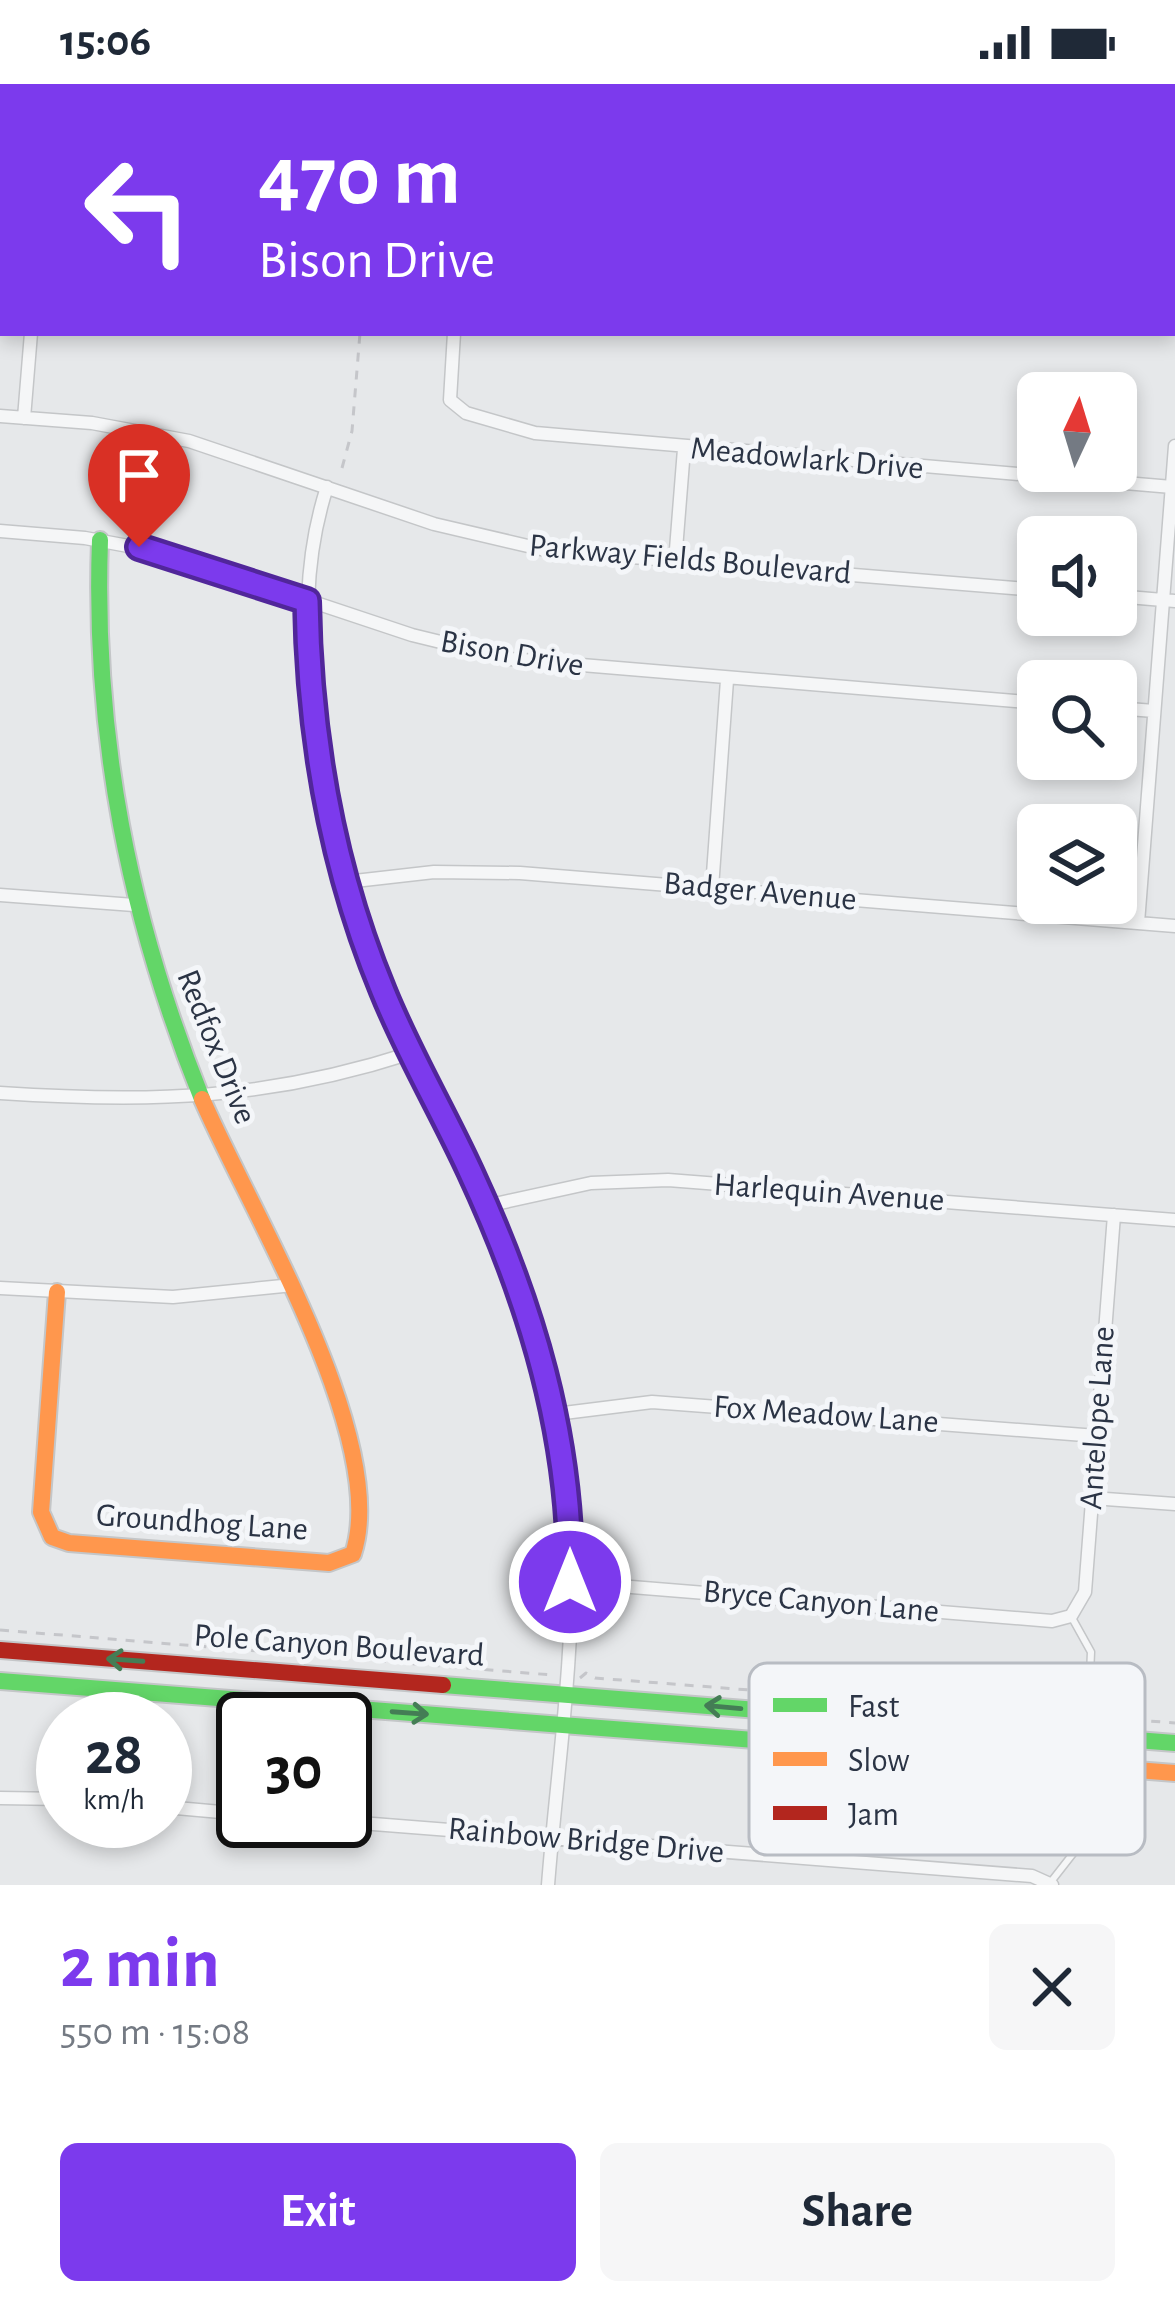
<!DOCTYPE html>
<meta charset="utf-8">
<style>
:root{--surface:#fff;--page:#f6f6f7;--text:#1f2937;--muted:#747a83;--accent:#7c3aed}
body{margin:0;font-family:"Alegreya Sans",sans-serif;background:var(--page);color:var(--text);height:100vh;display:flex;flex-direction:column;font-size:45px;white-space:nowrap}
*{box-sizing:border-box;margin:0}
p{font-size:39px;color:var(--muted)}
.icon{flex:none;width:66px;height:66px;fill:none;stroke:currentColor;stroke-width:2;stroke-linecap:round;stroke-linejoin:round}
.map{position:relative;height:1801px;overflow:hidden}
.panel{display:flex;flex-direction:column;background:var(--surface);flex:1}
.panel>*{flex:none}
.hud{position:absolute;left:0px;top:0px;width:1176px;height:252px;box-shadow:0 6px 18px #0003;background:#7c3aed;color:#fff;overflow:hidden}
.needle{width:78px;rotate:4deg}
.tools{position:absolute;left:1017px;top:288px;display:grid;gap:24px}
.tools a{display:grid;place-items:center;width:120px;height:120px;border-radius:18px;background:var(--surface);box-shadow:0 6px 18px #0003;font-size:60px}
.speed{position:absolute;left:36px;top:1608px;display:flex;gap:24px;font-size:60px;font-weight:700;text-align:center}
.speed>*{display:grid;place-content:center;width:156px;height:156px;border-radius:50%;background:var(--surface);box-shadow:0 6px 18px #0003;line-height:1}
.speed small{font-size:30px;font-weight:400}
.speed .limit{border:6px solid #111;border-radius:18px;background:#fff;color:#111}
.pin{position:absolute;display:grid;place-items:center;width:102px;height:102px;color:#fff;margin:-123px -51px;border-radius:50% 50% 50% 0;rotate:-45deg;box-shadow:0 0 12px #0007}
.pin .icon{rotate:45deg}
.me{position:absolute;width:132px;margin:-66px;rotate:0deg;stroke-linejoin:round;filter:drop-shadow(0 0 9px #0008)}
.turn{display:flex;align-items:center;gap:42px;height:252px;padding:0 60px;font-size:54px}
.turn .icon{width:156px;height:156px;stroke-width:2.5}
.turn b{display:block;font-size:84px;line-height:102px}
.round{display:grid;place-items:center;flex:none;width:126px;height:126px;border-radius:18px;background:var(--page)}
.headline{display:flex;align-items:center;justify-content:space-between;height:204px;padding:0 60px}
h1{font-size:72px;font-weight:600;line-height:90px;color:var(--accent)}
.action{display:flex;gap:24px;margin-top:auto;padding:24px 60px}
.action a{flex:1;height:138px;border-radius:18px;background:var(--accent);color:#fff;font-size:48px;font-weight:600;line-height:138px;text-align:center}
.action a+a{background:var(--page);color:var(--text)}
.status{display:flex;justify-content:space-between;align-items:center;height:84px;padding:0 60px;background:var(--surface);direction:ltr}
.status svg{height:33px;fill:currentColor}
.map>svg:first-child{display:block}
</style>
<div class="status"><b>15:06</b><svg viewBox="0 0 49 12"><path d="M0 12V9h3v3zM5 12V6h3v6zM10 12V3h3v9zM15 12V0h3v12zM26 1h20v11H26zM47 4h2v5h-2z"/></svg></div>
<div class="map">
<svg width="1175" height="1801" viewBox="0 0 1175 1801">
<rect width="100%" height="100%" fill="#e6e8ea"/>
<g fill="none" stroke-linecap="round" stroke-linejoin="round">
<defs>
<path id="lane" d="M 1071,1532 L 1091,1568 L 1089,1612
M 1050,1799 L 1075,1767 L 1080,1722"/>
<path id="street" d="M 51,3 L 51,0
M 232,3 L 232,0
M 475,3 L 475,0
M 1173,203 L 1175,203
M 0,221 L 3,221
M 454,249 L 450,316 L 466,329 L 535,349 L 1172,403
M 0,332 L 92,339 L 189,357 L 434,440 L 545,466 L 1038,506
M 24,334 L 31,249
M 327,403 C 303,477 305,551 314,627 C 325,724 346,820 384,909 C 442,1050 522,1178 556,1329 C 590,1482 560,1647 548,1801
M 0,447 L 85,454 L 166,469 L 412,551 L 510,575 L 1038,619
M 675,478 L 684,365
M 1116,512 L 1175,517
M 1116,624 L 1154,627
M 346,798 L 434,788 L 520,789 L 1175,842
M 712,804 L 727,596
M 0,811 L 134,821
M 1138,839 L 1175,362
M 0,1009 C 151,1019 266,1016 411,969
M 486,1122 L 591,1099 L 668,1096 L 1175,1136
M 0,1204 L 173,1213 L 293,1201
M 556,1330 L 652,1318 L 1097,1352
M 1092,1414 L 1175,1420
M 570,1498 L 1052,1537 L 1071,1532 L 1085,1508 L 1114,1131
M 0,1714 L 63,1715
M 165,1723 L 243,1730
M 335,1737 L 1032,1792 L 1052,1801"/>
<path id="fast" d="M 100,456 C 93,652 129,833 202,1015
M 0,1597 L 896,1667
M 443,1601 L 1175,1659"/>
<path id="slow" d="M 57,1208 L 41,1428 L 52,1453 L 69,1459 L 329,1479 L 353,1470 C 391,1356 248,1123 202,1015
M 896,1667 L 1175,1689"/>
<path id="jam" d="M 0,1566 L 443,1601"/>
</defs>
<use href="#lane" stroke="#c4c6c8" stroke-width="9"/>
<use href="#street" stroke="#c4c6c8" stroke-width="15"/>
<use href="#fast" stroke="#c4c6c8" stroke-width="20"/>
<use href="#slow" stroke="#c4c6c8" stroke-width="20"/>
<use href="#jam" stroke="#c4c6c8" stroke-width="20"/>
<path stroke="#c5c6ca" stroke-width="3" stroke-dasharray="9 9" stroke-linecap="butt" d="M 350,3 L 352,0
M 342,384 L 352,347 L 360,249
M 0,1546 L 552,1591
M 580,1594 L 586,1589 L 595,1594 L 1175,1639"/>
<use href="#lane" stroke="#f5f6f7" stroke-width="6"/>
<use href="#street" stroke="#f5f6f7" stroke-width="12"/>
<use href="#fast" stroke="#63d668" stroke-width="16"/>
<use href="#slow" stroke="#ff974d" stroke-width="16"/>
<use href="#jam" stroke="#b3261e" stroke-width="16"/>
</g>
<defs><path id="oneway-shaft" d="M-6 0H5M1.5-3L5.5 0L1.5 3" fill="none" stroke-width="1.6" stroke-linecap="round" stroke-linejoin="round" transform="scale(3)"/></defs>
<g stroke="#447d55">
<use href="#oneway-shaft" transform="translate(125 1576) rotate(-176)"/>
<use href="#oneway-shaft" transform="translate(723 1623) rotate(-175)"/>
<use href="#oneway-shaft" transform="translate(410 1629) rotate(4)"/>
</g>
<g fill="none" stroke-linecap="round" stroke-linejoin="round">
<defs>
<path id="route" d="M 139,463 L 307,517 C 309,650 332,784 383,907 C 408,969 442,1026 470,1087 C 531,1218 572,1353 570,1498"/>
</defs>
<use href="#route" stroke="#51269a" stroke-width="30"/>
<use href="#route" stroke="#7c3aed" stroke-width="21"/>
</g>
<g text-anchor="middle" dominant-baseline="central" stroke-width="10" stroke-linejoin="round" paint-order="stroke">
<g font-size="33" fill="#2b3445" stroke="#f4f6f9">
<text transform="translate(807 375) rotate(5)">Meadowlark Drive</text>
<text transform="translate(690 476) rotate(5)">Parkway Fields Boulevard</text>
<text transform="translate(512 570) rotate(10)">Bison Drive</text>
<text transform="translate(760 808) rotate(5)">Badger Avenue</text>
<text transform="translate(216 963) rotate(68)">Redfox Drive</text>
<text transform="translate(829 1109) rotate(4)">Harlequin Avenue</text>
<text transform="translate(826 1331) rotate(4)">Fox Meadow Lane</text>
<text transform="translate(1098 1334) rotate(-86)">Antelope Lane</text>
<text transform="translate(202 1439) rotate(4)">Groundhog Lane</text>
<text transform="translate(821 1518) rotate(5)">Bryce Canyon Lane</text>
<text transform="translate(339 1562) rotate(4)">Pole Canyon Boulevard</text>
<text transform="translate(586 1757) rotate(5)">Rainbow Bridge Drive</text>
</g>
</g>
<rect x="749" y="1579" width="396" height="192" rx="18" fill="#f4f6f9" stroke="#b8bcc3" stroke-width="3"/>
<rect x="773" y="1614" width="54" height="14" fill="#63d668"/>
<rect x="773" y="1668" width="54" height="14" fill="#ff974d"/>
<rect x="773" y="1722" width="54" height="14" fill="#b3261e"/>
<g font-size="33" fill="#2b3445">
<text x="848" y="1633">Fast</text>
<text x="848" y="1687">Slow</text>
<text x="848" y="1741">Jam</text>
</g>
</svg>
<div class="tools">
<a><svg class="needle" viewBox="-14 -14 28 28"><path d="M0-13l5 13h-10z" fill="#e53935"/><path d="M0 13l5-13h-10z" fill="#747a83"/></svg></a>
<a><svg class="icon" aria-label="sound" viewBox="0 0 24 24"><path d="M4 9h4l5-4v14l-5-4H4zM17 9q2 3 0 6"/></svg></a>
<a><svg class="icon" aria-label="search" viewBox="0 0 24 24"><circle cx="10" cy="10" r="6"/><path d="M15 15l6 6"/></svg></a>
<a><svg class="icon" aria-label="layers" viewBox="0 0 24 24"><path d="M12 4l9 5-9 5-9-5zM3 14l9 5 9-5"/></svg></a>
</div>
<div class="speed"><div>28<small>km/h</small></div><div class="limit">30</div></div>
<div class="pin" style="left:139px;top:463px;background:#d93025"><svg class="icon" aria-label="arrive" viewBox="0 0 24 24"><path d="M6 21V4h12l-3 4 3 4H6"/></svg></div>
<svg class="me" style="left:570px;top:1498px" viewBox="-20 -20 40 40"><circle r="17" fill="#7c3aed" stroke="#fff" stroke-width="3"/><path d="M0-11L8 9 0 5-8 9z" fill="#fff"/></svg>
<div class="hud">
<div class="turn"><svg class="icon" aria-label="left" viewBox="0 0 24 24"><path d="M17 20v-9H6M10 6l-5 5 5 5"/></svg><div><b>470 m</b>Bison Drive</div></div>
</div>
</div>
<section class="panel">
<div class="headline"><div><h1>2 min</h1><p>550 m · 15:08</p></div><a class="round"><svg class="icon" aria-label="close" viewBox="0 0 24 24"><path d="M6 6l12 12M18 6L6 18"/></svg></a></div>
<div class="action"><a>Exit</a><a>Share</a></div>
</section>
